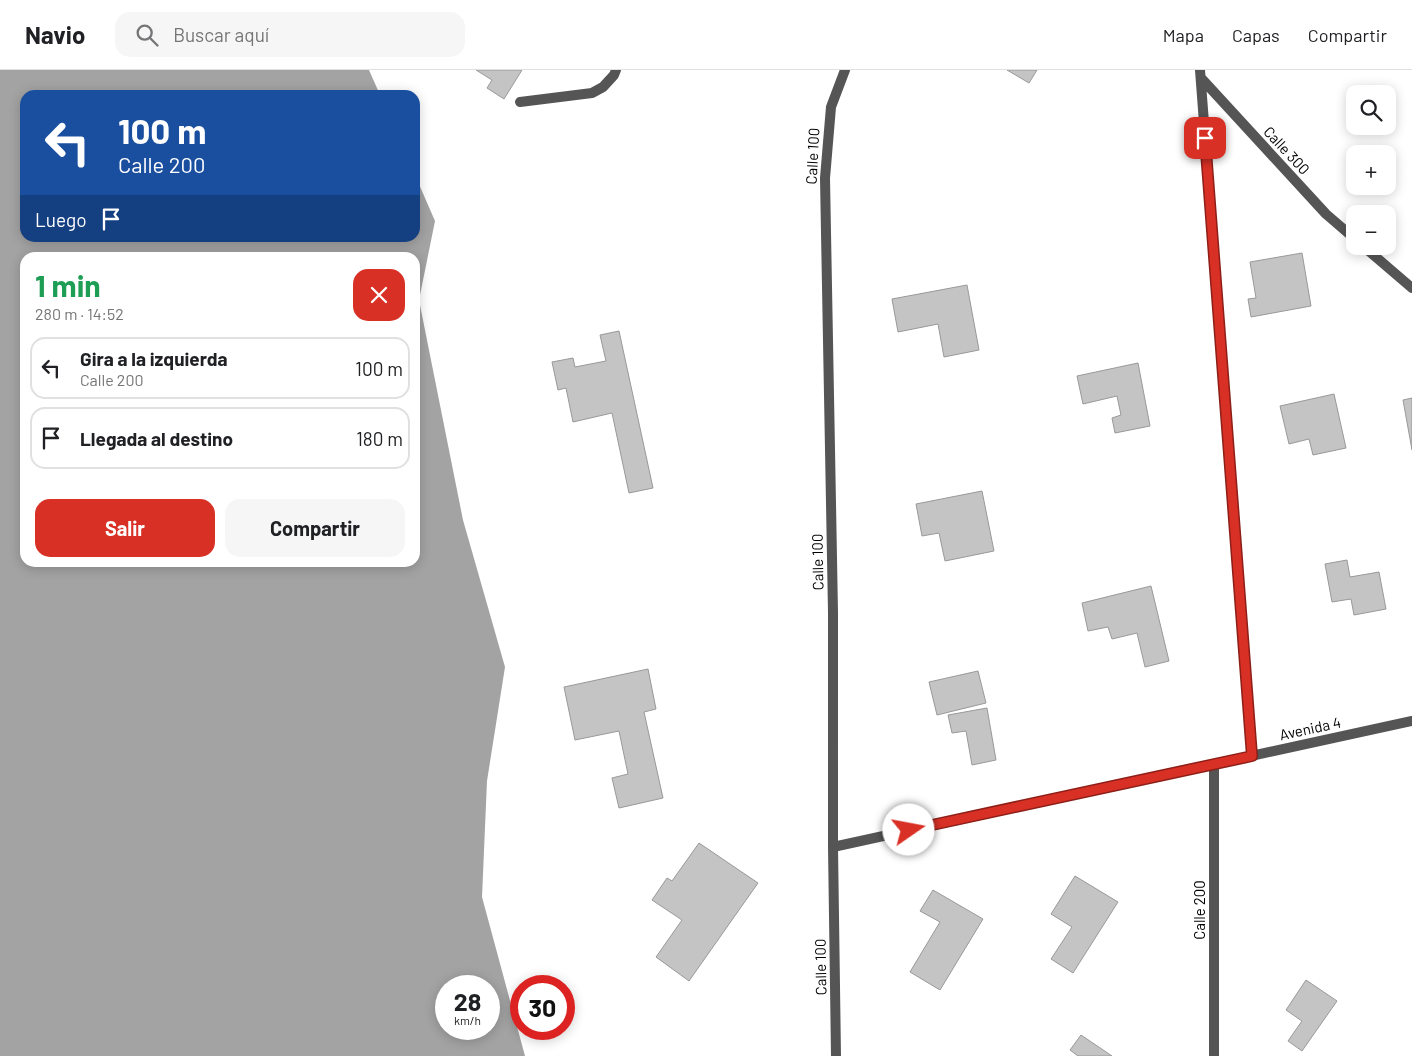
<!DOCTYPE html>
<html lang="es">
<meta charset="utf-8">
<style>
:root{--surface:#fff;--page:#f6f6f6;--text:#202124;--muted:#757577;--line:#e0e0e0;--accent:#d93025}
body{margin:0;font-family:Barlow,sans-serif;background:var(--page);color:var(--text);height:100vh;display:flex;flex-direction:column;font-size:19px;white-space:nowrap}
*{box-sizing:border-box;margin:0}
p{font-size:16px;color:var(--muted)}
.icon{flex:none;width:28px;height:28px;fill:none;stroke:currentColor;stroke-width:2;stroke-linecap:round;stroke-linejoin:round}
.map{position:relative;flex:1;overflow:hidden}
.sheet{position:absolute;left:20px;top:182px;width:400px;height:315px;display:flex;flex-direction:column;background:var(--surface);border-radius:15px;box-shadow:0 2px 12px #0003}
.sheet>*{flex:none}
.guide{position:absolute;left:20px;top:20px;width:400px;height:152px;border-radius:15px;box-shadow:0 2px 12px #0003;background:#1a4fa0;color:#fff;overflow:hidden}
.tools{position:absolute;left:1346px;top:15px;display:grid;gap:10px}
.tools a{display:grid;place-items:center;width:50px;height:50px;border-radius:10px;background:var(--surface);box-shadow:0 2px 12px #0003;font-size:25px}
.speed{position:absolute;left:435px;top:905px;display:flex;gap:10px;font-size:25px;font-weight:700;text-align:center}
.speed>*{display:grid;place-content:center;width:65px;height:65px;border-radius:50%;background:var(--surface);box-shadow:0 2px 12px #0003;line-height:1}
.speed small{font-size:12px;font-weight:400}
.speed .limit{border:8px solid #d22;background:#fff;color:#111}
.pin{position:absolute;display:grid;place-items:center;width:42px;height:42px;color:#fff;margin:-21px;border-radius:10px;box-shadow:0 2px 8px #0006}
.me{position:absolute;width:55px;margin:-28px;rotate:78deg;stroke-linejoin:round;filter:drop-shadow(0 0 4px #0008)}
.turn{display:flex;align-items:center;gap:18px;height:105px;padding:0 15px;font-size:22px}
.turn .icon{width:65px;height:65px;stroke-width:2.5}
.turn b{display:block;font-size:35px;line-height:42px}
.then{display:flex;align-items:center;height:48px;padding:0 15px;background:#0003;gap:10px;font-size:19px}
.round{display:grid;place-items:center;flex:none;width:52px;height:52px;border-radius:15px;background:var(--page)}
.head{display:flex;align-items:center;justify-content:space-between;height:85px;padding:0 15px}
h1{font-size:30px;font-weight:700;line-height:38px;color:#1e9e55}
.cta{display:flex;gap:10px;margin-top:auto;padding:10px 15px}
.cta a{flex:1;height:58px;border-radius:15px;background:var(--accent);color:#fff;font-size:20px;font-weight:700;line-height:58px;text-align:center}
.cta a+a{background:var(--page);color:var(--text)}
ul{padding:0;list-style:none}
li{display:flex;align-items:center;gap:15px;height:62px;margin:0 10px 8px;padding:0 5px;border:2px solid var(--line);border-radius:15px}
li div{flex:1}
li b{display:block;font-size:19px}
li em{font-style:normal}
header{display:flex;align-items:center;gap:30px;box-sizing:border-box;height:70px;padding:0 25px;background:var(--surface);border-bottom:1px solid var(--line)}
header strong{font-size:24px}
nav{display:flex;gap:28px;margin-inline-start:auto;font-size:18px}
.search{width:350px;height:45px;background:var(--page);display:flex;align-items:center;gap:12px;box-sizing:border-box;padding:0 18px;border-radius:15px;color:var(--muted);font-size:19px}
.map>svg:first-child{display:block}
</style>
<header>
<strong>Navio</strong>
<div class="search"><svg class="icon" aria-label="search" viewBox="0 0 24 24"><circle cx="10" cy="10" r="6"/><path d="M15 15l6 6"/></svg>Buscar aquí</div>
<nav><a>Mapa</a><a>Capas</a><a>Compartir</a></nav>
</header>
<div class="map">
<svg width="1412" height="986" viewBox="0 0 1412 986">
<rect width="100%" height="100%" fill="#fff"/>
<path fill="#a3a3a3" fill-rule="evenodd" d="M 0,0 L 369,0 L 380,25 L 25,25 L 25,168 L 415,168 L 415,105 L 435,151 L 419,230 L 463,450 L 505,597 L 487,711 L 482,827 L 525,986 L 0,986 ZM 25,188 L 415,188 L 415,492 L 25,492 ZM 446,916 L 489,916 L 489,959 L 446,959 Z"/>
<path fill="#c4c4c4" stroke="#999" d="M 476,0 L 522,0 L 504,29 L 487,18 L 492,10 Z
M 1007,0 L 1037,0 L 1029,13 Z
M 1302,183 L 1311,236 L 1251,247 L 1248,229 L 1256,228 L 1250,192 Z
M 967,215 L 979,280 L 944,287 L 938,254 L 898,262 L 892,229 Z
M 619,261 L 653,418 L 629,423 L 612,343 L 573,352 L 566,318 L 558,320 L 552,292 L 573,288 L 575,297 L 606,291 L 600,265 Z
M 1138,293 L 1150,356 L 1115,363 L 1112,348 L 1121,345 L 1117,326 L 1083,334 L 1077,306 Z
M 1334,324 L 1346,378 L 1313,385 L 1309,369 L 1289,374 L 1280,336 Z
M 1412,328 L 1412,380 L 1403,330 Z
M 982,421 L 994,481 L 945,491 L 939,463 L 922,466 L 916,434 Z
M 1347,490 L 1350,507 L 1379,502 L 1386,539 L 1354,545 L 1351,529 L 1332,532 L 1325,494 Z
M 1151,516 L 1169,591 L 1145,597 L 1137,563 L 1112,569 L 1108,557 L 1088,561 L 1082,533 Z
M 648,599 L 656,639 L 644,642 L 663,728 L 619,738 L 612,708 L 628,704 L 619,661 L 575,670 L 564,617 Z
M 978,601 L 986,633 L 937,645 L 929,612 Z
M 987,638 L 996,690 L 972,695 L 966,661 L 952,663 L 948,645 Z
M 699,773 L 758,813 L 689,911 L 656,887 L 682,850 L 652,830 L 667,808 L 672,811 Z
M 1075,806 L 1118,832 L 1073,903 L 1051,889 L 1072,857 L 1051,844 Z
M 933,820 L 983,849 L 940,920 L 910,902 L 940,852 L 920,841 Z
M 1306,910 L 1337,931 L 1302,981 L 1288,971 L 1302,951 L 1286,940 Z
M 1081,965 L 1112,986 L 1078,986 L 1070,980 Z"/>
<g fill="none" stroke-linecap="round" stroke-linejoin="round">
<path stroke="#555" stroke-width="10" d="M 1200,0 L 1252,686
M 1201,8 L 1326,144 L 1355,169
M 520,32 L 592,23 L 603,17 L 614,5 L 616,0
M 1363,176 L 1412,218
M 1214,695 L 1214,986
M 833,777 L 1412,651
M 836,986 L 833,777 L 833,542 L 825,108 L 831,37 L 845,0"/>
</g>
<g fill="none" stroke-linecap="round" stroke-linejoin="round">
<defs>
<path id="route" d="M 909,760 L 1252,686 L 1205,68"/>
</defs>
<use href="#route" stroke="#8d1f18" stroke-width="12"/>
<use href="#route" stroke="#d93025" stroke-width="9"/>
</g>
<g text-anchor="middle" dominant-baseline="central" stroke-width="4" stroke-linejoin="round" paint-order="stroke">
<g font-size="15" fill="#000" stroke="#fff">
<text transform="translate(1287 80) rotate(47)">Calle 300</text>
<text transform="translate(812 86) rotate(-87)">Calle 100</text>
<text transform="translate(817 492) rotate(-91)">Calle 100</text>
<text transform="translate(1310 658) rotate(-12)">Avenida 4</text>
<text transform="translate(1199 840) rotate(-90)">Calle 200</text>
<text transform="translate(820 897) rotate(-91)">Calle 100</text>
</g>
</g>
</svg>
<div class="tools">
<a><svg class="icon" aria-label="search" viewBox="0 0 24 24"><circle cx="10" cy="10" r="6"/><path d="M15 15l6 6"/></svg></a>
<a>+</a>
<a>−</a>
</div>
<div class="speed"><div>28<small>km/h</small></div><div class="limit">30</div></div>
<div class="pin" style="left:1205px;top:68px;background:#d93025"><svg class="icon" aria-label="arrive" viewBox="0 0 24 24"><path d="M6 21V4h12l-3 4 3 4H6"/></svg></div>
<svg class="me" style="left:909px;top:760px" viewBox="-20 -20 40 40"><circle r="19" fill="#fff"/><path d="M0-13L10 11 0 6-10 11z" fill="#d93025"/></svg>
<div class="guide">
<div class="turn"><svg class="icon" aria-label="left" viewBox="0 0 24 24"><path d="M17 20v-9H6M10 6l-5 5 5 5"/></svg><div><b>100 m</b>Calle 200</div></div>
<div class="then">Luego<svg class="icon" aria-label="arrive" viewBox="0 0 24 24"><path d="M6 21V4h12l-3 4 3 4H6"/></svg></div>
</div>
<section class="sheet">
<div class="head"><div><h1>1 min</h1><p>280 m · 14:52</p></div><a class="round" style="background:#d93025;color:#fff"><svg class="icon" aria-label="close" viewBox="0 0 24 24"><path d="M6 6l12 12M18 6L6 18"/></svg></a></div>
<ul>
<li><svg class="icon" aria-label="left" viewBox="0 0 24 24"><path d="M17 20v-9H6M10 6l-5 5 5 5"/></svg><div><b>Gira a la izquierda</b><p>Calle 200</p></div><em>100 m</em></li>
<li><svg class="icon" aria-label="arrive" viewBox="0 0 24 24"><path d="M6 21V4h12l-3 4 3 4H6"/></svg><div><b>Llegada al destino</b></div><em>180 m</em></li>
</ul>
<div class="cta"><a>Salir</a><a>Compartir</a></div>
</section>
</div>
